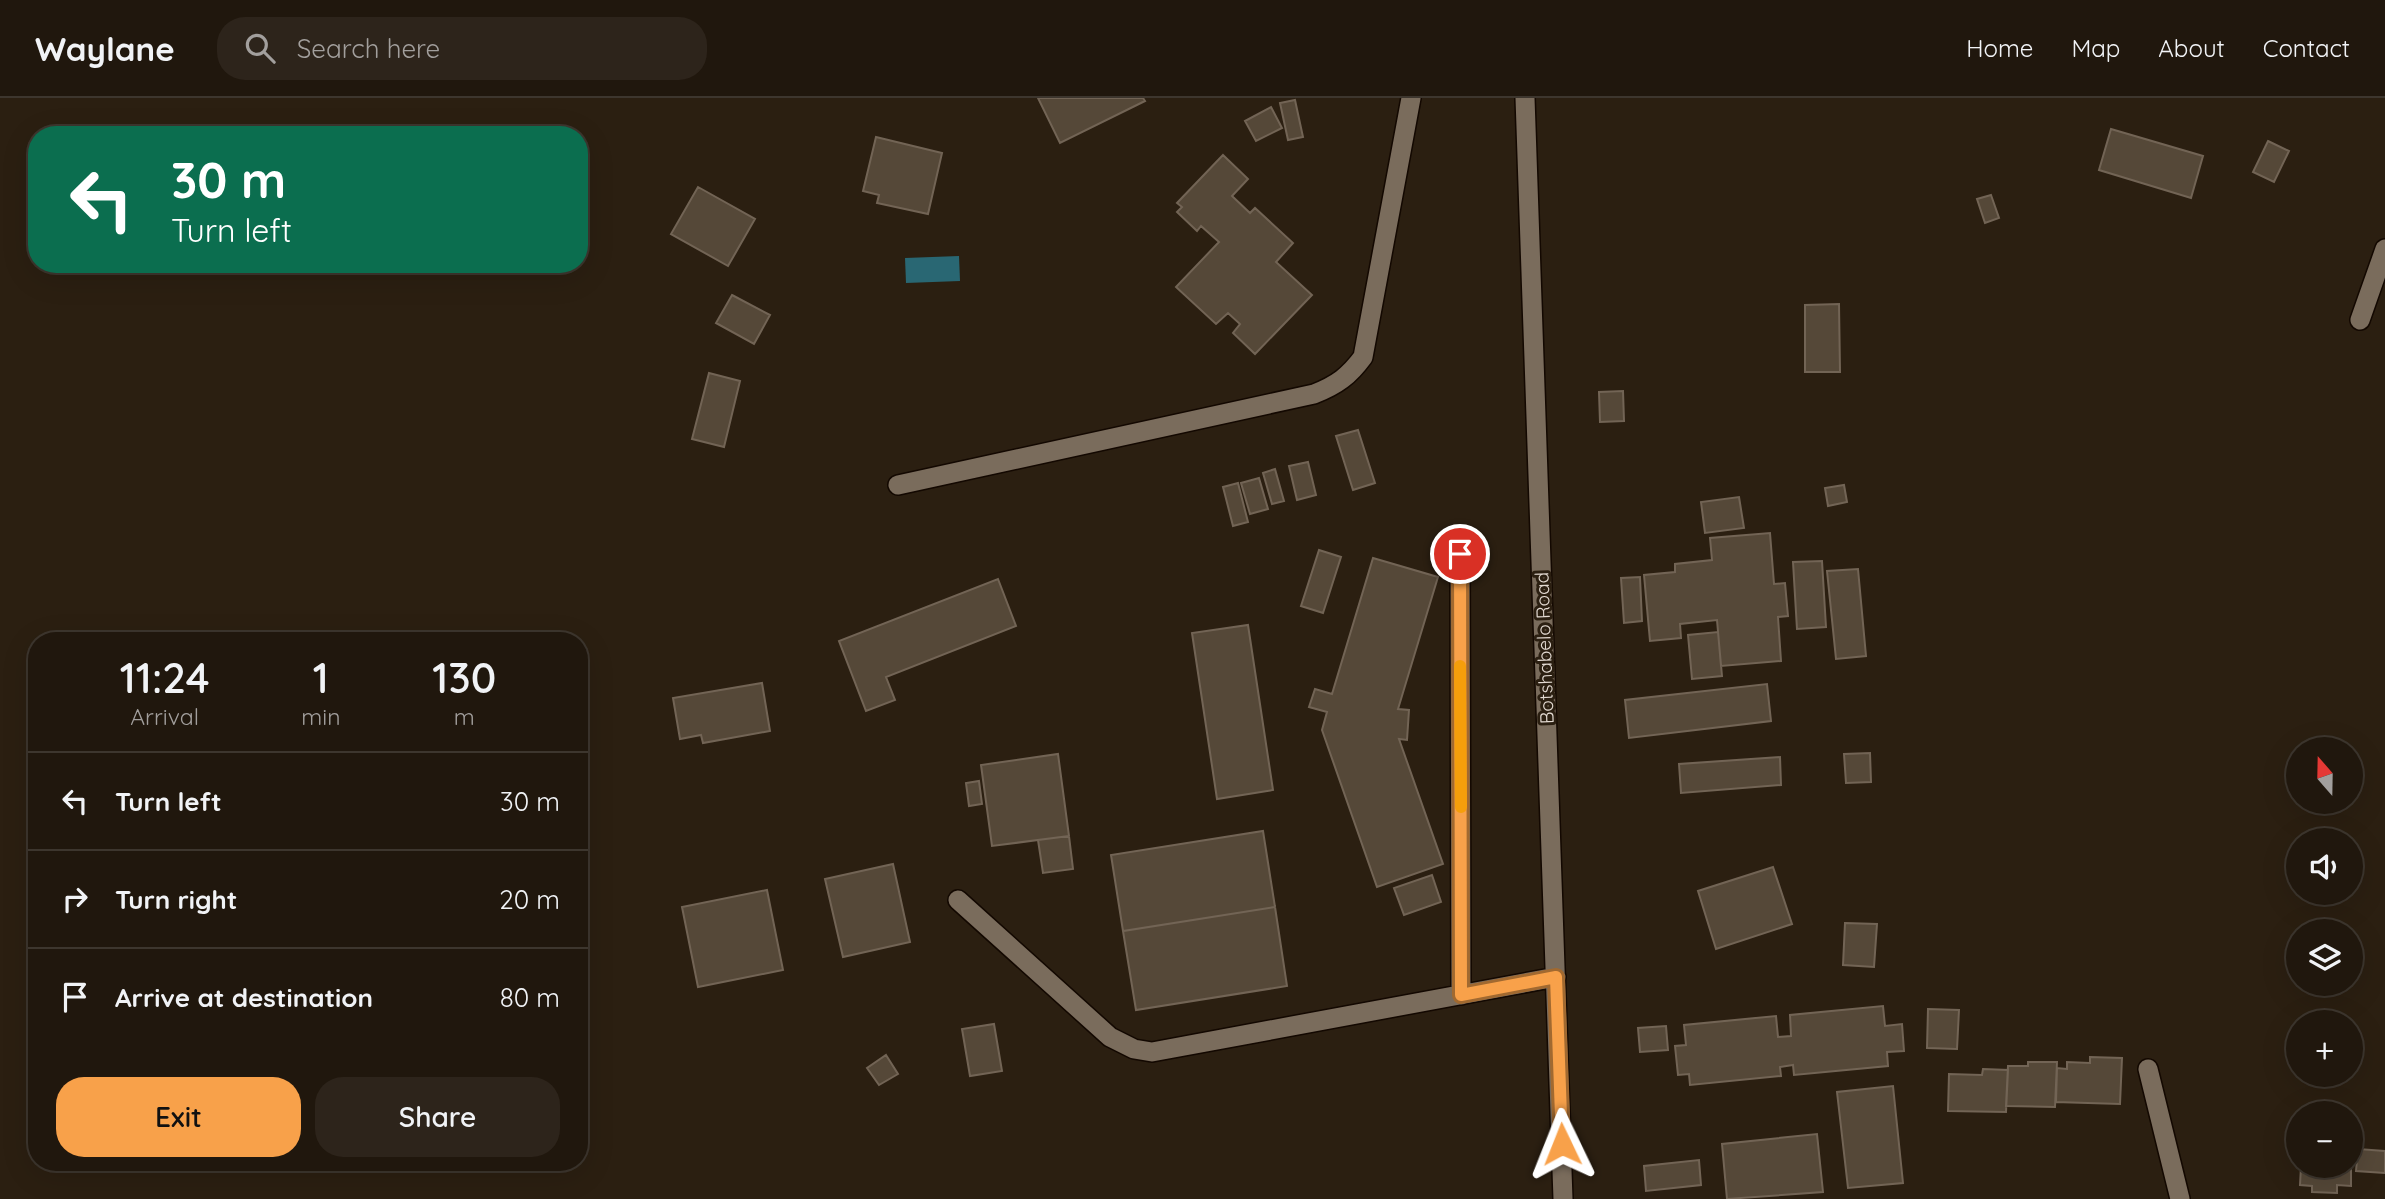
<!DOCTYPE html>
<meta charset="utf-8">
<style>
:root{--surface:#20170d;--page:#2d241b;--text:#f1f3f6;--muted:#a29f9d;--line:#3d362e;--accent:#f8a14a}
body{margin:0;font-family:Quicksand,sans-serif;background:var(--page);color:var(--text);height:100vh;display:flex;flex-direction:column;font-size:26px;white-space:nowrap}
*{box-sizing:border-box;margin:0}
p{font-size:23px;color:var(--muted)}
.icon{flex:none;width:38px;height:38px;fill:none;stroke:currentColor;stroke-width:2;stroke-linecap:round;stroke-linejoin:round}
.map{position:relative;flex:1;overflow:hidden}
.side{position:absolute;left:28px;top:534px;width:560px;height:539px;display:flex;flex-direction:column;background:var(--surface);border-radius:28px;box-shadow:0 7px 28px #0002,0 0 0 2px var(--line)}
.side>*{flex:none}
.hud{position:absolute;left:28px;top:28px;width:560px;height:147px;border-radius:28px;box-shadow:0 7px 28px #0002,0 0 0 2px var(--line);background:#0b6e4f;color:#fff;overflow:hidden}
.needle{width:46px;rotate:340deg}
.fabs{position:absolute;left:2286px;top:639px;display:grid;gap:14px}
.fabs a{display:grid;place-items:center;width:77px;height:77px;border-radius:50%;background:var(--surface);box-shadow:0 7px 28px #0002,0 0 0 2px var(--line);font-size:35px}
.pin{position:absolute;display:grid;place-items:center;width:60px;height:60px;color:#fff;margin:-30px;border:4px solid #fff;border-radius:50%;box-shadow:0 2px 7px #0007}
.me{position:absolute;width:77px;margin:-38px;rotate:358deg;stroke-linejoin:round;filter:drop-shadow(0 0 5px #0008)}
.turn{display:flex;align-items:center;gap:24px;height:147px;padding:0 28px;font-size:32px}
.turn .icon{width:91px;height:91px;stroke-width:2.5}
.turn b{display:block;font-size:49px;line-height:60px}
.eta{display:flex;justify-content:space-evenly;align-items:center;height:119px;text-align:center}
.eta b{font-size:42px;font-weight:600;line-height:49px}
.primary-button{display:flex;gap:14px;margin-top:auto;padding:14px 28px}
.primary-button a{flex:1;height:80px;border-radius:28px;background:var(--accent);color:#111;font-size:28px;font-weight:600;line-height:80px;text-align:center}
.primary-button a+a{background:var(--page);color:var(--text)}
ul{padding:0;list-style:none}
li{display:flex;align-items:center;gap:21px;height:98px;padding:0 28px;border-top:2px solid var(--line)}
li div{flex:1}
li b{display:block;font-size:26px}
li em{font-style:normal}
header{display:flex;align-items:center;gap:42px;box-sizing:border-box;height:98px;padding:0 35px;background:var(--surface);border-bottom:2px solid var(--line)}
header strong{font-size:33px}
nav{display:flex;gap:38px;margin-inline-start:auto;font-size:24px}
.search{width:490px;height:63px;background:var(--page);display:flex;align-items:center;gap:18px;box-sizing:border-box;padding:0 24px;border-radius:28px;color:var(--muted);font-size:26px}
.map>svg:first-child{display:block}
</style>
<header>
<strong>Waylane</strong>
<div class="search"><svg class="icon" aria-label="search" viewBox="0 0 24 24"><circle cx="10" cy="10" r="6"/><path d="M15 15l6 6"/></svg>Search here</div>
<nav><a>Home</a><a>Map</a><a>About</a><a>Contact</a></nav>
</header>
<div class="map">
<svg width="2385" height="1101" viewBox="0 0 2385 1101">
<rect width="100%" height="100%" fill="#2b1f11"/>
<path fill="#296773" d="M 959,158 L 960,183 L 906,185 L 905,160 Z"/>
<path fill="#554838" stroke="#726455" stroke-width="2" d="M 1038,0 L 1143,0 L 1145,3 L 1060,45 Z
M 1295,2 L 1303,39 L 1288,42 L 1280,5 Z
M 1271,9 L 1282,30 L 1256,43 L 1245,23 Z
M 2111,31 L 2203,58 L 2191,100 L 2099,72 Z
M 876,39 L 942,55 L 928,116 L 877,105 L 879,97 L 863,93 Z
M 2268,43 L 2289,53 L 2274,84 L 2253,74 Z
M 1223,57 L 1248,81 L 1232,98 L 1250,115 L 1255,110 L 1293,145 L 1276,164 L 1312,197 L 1255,256 L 1233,235 L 1240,226 L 1228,215 L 1216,226 L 1176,189 L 1219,144 L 1201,128 L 1197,133 L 1177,114 L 1182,109 L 1177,105 Z
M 698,89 L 755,121 L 728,168 L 671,136 Z
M 1991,97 L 1999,120 L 1985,125 L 1977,101 Z
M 732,197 L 770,217 L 754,246 L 716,225 Z
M 1839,206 L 1840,274 L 1805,274 L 1805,207 Z
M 709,275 L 740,283 L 724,349 L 692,341 Z
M 1623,293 L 1624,323 L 1600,324 L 1599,294 Z
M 1358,332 L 1375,385 L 1353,392 L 1336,338 Z
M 1308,364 L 1316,397 L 1297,402 L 1289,368 Z
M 1275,371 L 1284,403 L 1272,406 L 1263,375 Z
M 1259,380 L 1268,411 L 1250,416 L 1241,385 Z
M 1238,385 L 1248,424 L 1233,428 L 1223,389 Z
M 1844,387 L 1847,404 L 1828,408 L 1825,390 Z
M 1739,399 L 1744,430 L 1705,435 L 1701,404 Z
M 1770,435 L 1774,486 L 1785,485 L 1788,518 L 1778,519 L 1781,563 L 1721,568 L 1717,522 L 1680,526 L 1681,540 L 1650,543 L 1644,477 L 1675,474 L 1675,466 L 1712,462 L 1710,440 Z
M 1319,452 L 1341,459 L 1323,515 L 1301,508 Z
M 1373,460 L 1438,479 L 1398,611 L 1409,612 L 1407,642 L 1399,641 L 1443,766 L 1377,789 L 1322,632 L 1327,614 L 1309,609 L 1315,591 L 1332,596 Z
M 1822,463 L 1826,529 L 1797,531 L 1793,464 Z
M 1858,471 L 1866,558 L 1836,561 L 1827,473 Z
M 1640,479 L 1642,523 L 1624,525 L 1621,480 Z
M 998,481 L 1016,528 L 886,579 L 895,602 L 866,613 L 839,543 Z
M 1248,527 L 1273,692 L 1217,701 L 1192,535 Z
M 1718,534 L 1722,578 L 1692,581 L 1688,537 Z
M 762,585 L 770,633 L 703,645 L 701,637 L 680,641 L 673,600 Z
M 1767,586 L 1771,623 L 1629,640 L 1625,602 Z
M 1870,655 L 1871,684 L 1846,685 L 1844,656 Z
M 1058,656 L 1069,738 L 992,748 L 981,667 Z
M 1780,659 L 1781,687 L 1681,695 L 1679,666 Z
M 979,683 L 982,706 L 969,708 L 966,685 Z
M 1263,733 L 1275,809 L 1123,833 L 1111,757 Z
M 1069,738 L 1073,771 L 1043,775 L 1038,742 Z
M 893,766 L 910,844 L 843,859 L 825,781 Z
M 1773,769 L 1792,826 L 1716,851 L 1698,793 Z
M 1432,777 L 1441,804 L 1404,817 L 1394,790 Z
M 767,792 L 783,872 L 698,889 L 682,809 Z
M 1275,809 L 1287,888 L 1136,912 L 1123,833 Z
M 1845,825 L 1877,826 L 1874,869 L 1843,867 Z
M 1883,908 L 1885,928 L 1902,926 L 1904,953 L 1887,954 L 1888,968 L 1794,977 L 1793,967 L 1780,969 L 1781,978 L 1690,987 L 1689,976 L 1678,977 L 1675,948 L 1686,947 L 1684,927 L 1776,918 L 1778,939 L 1791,938 L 1790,917 Z
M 1928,911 L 1959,912 L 1957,951 L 1927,950 Z
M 994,926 L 1002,973 L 970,978 L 962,931 Z
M 1666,928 L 1668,952 L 1640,954 L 1638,930 Z
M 886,957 L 898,976 L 879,987 L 867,970 Z
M 2090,959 L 2122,960 L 2120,1006 L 2056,1004 L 2057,970 L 2067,971 L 2067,964 L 2090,965 Z
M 2028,964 L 2057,964 L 2055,1009 L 2006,1008 L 2008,968 L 2028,968 Z
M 1983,971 L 2008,972 L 2006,1014 L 1948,1013 L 1949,976 L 1982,977 Z
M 1893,988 L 1903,1085 L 1848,1090 L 1837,994 Z
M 1817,1036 L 1823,1094 L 1727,1101 L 1722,1046 Z
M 2358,1051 L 2385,1053 L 2385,1075 L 2356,1073 Z
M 1699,1062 L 1701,1087 L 1646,1093 L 1644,1068 Z
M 2351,1064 L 2351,1088 L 2337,1087 L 2337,1095 L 2312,1094 L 2312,1088 L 2300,1087 L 2301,1068 L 2350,1068 Z"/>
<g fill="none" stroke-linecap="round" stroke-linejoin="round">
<defs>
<path id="minor" d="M 1525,0 L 1563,1101
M 2360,222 L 2385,151
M 898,387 L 1314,296 C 1337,287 1349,278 1363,259 L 1411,0
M 1460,455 L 1461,897
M 958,802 L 1110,939 L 1134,951 L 1152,954 L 1556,879
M 2148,971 L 2180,1101"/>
</defs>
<use href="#minor" stroke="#130801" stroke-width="22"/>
<use href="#minor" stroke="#7a6c5c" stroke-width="19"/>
</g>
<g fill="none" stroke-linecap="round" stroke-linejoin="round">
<defs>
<path id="route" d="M 1460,456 L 1461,897 L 1556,879 L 1562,1046"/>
</defs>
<use href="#route" stroke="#a16930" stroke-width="18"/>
<use href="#route" stroke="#f8a14a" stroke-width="12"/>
<path stroke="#f59e0b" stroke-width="12" d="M 1460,568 L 1461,709"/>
</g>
<g text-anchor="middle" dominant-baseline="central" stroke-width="6" stroke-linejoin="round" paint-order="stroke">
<g font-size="19" fill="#e4dbd3" stroke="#2b1f11">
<text transform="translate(1544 550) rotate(-92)">Botshabelo Road</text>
</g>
</g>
</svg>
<div class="fabs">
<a><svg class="needle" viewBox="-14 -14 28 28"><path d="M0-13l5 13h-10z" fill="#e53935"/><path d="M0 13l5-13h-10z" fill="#a29f9d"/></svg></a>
<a><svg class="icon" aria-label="sound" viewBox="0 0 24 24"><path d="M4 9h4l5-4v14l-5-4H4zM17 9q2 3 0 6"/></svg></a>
<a><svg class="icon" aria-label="layers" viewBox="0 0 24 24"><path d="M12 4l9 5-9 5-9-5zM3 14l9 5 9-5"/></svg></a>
<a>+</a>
<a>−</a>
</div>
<div class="pin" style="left:1460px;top:456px;background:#d93025"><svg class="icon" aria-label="arrive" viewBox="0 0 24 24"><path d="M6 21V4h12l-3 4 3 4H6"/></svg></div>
<svg class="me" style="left:1562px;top:1046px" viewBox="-20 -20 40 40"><path d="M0-17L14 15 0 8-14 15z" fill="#f8a14a" stroke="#fff" stroke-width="4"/></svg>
<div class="hud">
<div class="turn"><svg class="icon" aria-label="left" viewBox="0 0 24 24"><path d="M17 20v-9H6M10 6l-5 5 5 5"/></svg><div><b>30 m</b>Turn left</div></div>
</div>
<section class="side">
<div class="eta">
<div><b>11:24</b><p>Arrival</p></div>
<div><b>1</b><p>min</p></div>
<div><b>130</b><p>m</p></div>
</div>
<ul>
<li><svg class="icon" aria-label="left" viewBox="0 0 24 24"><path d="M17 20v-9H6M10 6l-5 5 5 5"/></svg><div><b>Turn left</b></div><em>30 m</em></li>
<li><svg class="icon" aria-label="right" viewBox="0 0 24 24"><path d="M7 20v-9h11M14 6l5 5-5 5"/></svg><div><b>Turn right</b></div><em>20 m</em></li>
<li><svg class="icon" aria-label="arrive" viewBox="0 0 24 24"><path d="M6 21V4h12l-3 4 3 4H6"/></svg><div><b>Arrive at destination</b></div><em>80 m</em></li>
</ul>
<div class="primary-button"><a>Exit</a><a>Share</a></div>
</section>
</div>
